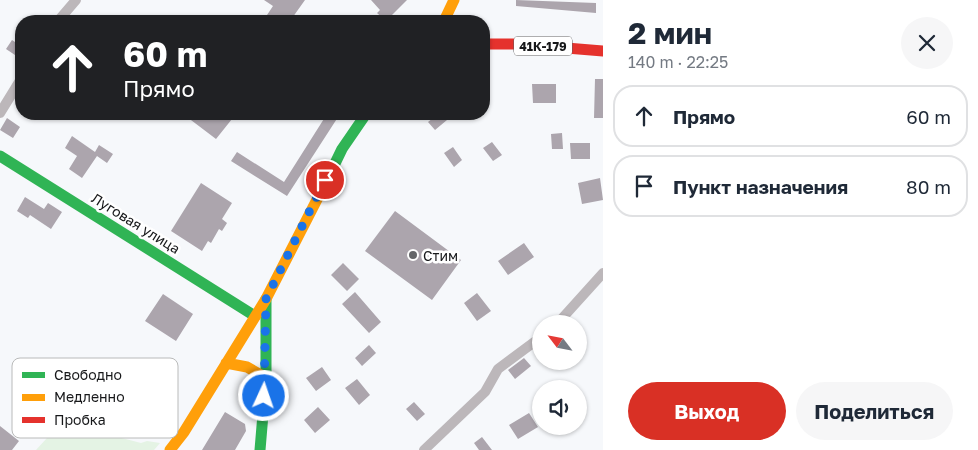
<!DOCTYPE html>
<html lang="ru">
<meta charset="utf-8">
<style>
:root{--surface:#fff;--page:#f6f6f7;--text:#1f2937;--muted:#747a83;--line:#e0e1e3;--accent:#d93025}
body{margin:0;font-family:"Golos Text",sans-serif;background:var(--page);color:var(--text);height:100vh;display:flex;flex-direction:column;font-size:19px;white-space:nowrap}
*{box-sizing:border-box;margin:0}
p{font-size:16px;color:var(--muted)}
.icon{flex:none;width:28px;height:28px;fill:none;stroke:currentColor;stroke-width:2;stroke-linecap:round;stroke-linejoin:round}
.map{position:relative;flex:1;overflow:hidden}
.details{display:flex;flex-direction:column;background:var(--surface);width:375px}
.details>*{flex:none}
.guide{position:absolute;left:15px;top:15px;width:475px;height:105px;border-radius:20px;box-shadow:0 1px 4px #0004;background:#202124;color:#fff;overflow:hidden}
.needle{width:32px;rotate:302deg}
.tools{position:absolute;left:532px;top:315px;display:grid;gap:10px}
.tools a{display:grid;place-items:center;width:55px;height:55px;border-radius:50%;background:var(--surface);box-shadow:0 1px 4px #0004;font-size:25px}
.pin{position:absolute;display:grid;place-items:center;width:42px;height:42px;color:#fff;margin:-21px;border:2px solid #fff;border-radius:50%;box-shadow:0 1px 5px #0007}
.me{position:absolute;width:55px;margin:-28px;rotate:3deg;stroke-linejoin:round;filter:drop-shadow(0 0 4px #0008)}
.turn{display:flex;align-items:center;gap:18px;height:105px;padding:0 25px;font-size:22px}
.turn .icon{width:65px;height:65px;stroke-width:2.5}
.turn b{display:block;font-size:35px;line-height:42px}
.round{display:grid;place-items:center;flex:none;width:52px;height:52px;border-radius:26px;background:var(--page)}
.headline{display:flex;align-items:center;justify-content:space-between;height:85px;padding:0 25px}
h1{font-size:30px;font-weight:700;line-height:38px}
.action{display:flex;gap:10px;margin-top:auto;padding:10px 25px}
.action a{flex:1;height:58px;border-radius:30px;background:var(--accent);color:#fff;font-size:20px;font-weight:700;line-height:58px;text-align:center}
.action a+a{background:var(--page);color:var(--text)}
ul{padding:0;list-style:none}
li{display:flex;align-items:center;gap:15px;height:62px;margin:0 10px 8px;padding:0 15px;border:2px solid var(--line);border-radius:20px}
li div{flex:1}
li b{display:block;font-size:19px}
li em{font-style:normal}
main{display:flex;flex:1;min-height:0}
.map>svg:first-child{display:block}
</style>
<main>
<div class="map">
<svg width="603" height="450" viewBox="0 0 603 450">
<rect width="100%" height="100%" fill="#f6f8fb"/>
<path fill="#e4f3e4" d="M 68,424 L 141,443 L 147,441 L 160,443 L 154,450 L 36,450 L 58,426 Z"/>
<path fill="#aca5ad" d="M 264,0 L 305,0 L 290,21 L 275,21 L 267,15 L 273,6 Z
M 371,0 L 407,0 L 386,21 L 377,13 L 380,10 Z
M 516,0 L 596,3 L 596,13 L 516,6 Z
M 12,40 L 21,46 L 21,59 L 6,49 Z
M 595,79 L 603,79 L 603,118 L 594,118 Z
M 532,84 L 556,84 L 556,103 L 533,103 Z
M 183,114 L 236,114 L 216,139 Z
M 327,114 L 340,114 L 287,196 L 231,161 L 237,152 L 284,182 Z
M 438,114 L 442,114 L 447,120 L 435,130 L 428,122 Z
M 7,118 L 20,127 L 13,138 L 0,130 Z
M 562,133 L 563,149 L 552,149 L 551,134 Z
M 72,136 L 95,152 L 99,145 L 113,154 L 107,163 L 97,156 L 82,178 L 69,169 L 77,156 L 65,148 Z
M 492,142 L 502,155 L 493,161 L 483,148 Z
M 570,143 L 590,143 L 590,159 L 571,159 Z
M 453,147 L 462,160 L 454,167 L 444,153 Z
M 600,178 L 603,200 L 582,204 L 578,183 Z
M 201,183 L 232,203 L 222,219 L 227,223 L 222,231 L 219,229 L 211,243 L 208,241 L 202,251 L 171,231 Z
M 25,197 L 44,209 L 48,203 L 62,212 L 51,229 L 30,215 L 28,218 L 17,211 Z
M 395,211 L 461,260 L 432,300 L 365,251 Z
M 524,243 L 534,257 L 508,275 L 498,261 Z
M 343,263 L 359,279 L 347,291 L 331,275 Z
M 355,292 L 381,322 L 369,333 L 342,304 Z
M 477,293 L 491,311 L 477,321 L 464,303 Z
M 163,294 L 193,314 L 176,341 L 145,321 Z
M 369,345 L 376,353 L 362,366 L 355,358 Z
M 524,358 L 531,366 L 515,379 L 508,370 Z
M 322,367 L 331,380 L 316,391 L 306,378 Z
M 357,379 L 370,395 L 359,405 L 345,388 Z
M 414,402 L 425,414 L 417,421 L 406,409 Z
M 318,407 L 330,420 L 315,433 L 304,420 Z
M 225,412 L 245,424 L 246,431 L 235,450 L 202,450 Z
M 529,413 L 538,427 L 518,439 L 509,425 Z
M 0,426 L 19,441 L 12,450 L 0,450 Z
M 482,437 L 492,450 L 479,450 L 474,443 Z"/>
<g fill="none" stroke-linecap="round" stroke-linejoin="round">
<path stroke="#bcb7ba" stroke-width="10" d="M 58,21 L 76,0
M 0,113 L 21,79
M 557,324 L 603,273
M 424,450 L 485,392 L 498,369 L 541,337"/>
<path stroke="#30b455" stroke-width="11" d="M 0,156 L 255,316
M 328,178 L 342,149 L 366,114
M 260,450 L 266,378 L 266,299"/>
<path stroke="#ff9f0a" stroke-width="11" d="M 444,21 L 454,0
M 226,363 L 247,367 L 266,378
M 170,450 L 184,432 L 266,299 L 328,178"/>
<path stroke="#e5322d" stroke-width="11" d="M 484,44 L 518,44 L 603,51"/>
</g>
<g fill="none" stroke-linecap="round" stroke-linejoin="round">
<path stroke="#1a73e8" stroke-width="9" stroke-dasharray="0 16.2" d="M 264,396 L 266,299 L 325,180"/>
</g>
<circle fill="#656669" stroke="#fff" stroke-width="2" cx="413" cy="255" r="5"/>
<g text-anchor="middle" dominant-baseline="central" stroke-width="5" stroke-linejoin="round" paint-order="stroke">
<rect fill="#fff" stroke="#5d5d5f" stroke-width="1" x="514" y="36.5" width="58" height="19" rx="4"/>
<g font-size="12" font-weight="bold" fill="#17181a">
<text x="543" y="46">41К-179</text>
</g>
<g font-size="14" fill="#17181a" stroke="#fff">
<text transform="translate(136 223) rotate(32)">Луговая улица</text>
</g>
<g font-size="14" fill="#17181a" stroke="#fff" text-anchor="start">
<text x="423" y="255">Стим</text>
</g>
</g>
<rect x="12" y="358" width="166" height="80" rx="8" fill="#fff" stroke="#b9baba" stroke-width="1"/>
<rect x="22" y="372" width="23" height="6" fill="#30b455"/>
<rect x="22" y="394" width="23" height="7" fill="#ff9f0a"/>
<rect x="22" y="417" width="23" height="6" fill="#e5322d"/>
<g font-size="14" fill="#17181a">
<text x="54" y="380">Свободно</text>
<text x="54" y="402">Медленно</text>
<text x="54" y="425">Пробка</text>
</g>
</svg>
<div class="tools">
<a><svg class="needle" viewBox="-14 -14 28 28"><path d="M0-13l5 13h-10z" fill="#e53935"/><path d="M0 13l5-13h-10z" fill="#747a83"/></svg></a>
<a><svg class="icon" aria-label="sound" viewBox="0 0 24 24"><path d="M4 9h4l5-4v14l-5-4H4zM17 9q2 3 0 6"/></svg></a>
</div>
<div class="pin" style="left:325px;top:180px;background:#d93025"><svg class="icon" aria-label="arrive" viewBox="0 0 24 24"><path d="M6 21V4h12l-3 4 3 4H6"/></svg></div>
<svg class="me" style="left:264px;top:396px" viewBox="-20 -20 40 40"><circle r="17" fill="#1a73e8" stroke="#fff" stroke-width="3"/><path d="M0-11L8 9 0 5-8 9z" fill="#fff"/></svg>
<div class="guide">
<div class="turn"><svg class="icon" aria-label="ahead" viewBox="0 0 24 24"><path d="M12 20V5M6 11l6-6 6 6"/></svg><div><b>60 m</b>Прямо</div></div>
</div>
</div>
<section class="details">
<div class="headline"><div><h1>2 мин</h1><p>140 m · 22:25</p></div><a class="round"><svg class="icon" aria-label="close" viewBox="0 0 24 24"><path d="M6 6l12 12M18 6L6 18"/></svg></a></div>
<ul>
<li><svg class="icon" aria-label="ahead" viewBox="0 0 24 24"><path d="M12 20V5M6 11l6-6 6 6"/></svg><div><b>Прямо</b></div><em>60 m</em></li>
<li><svg class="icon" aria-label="arrive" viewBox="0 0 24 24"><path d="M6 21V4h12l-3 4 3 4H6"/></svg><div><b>Пункт назначения</b></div><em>80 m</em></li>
</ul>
<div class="action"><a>Выход</a><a>Поделиться</a></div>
</section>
</main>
